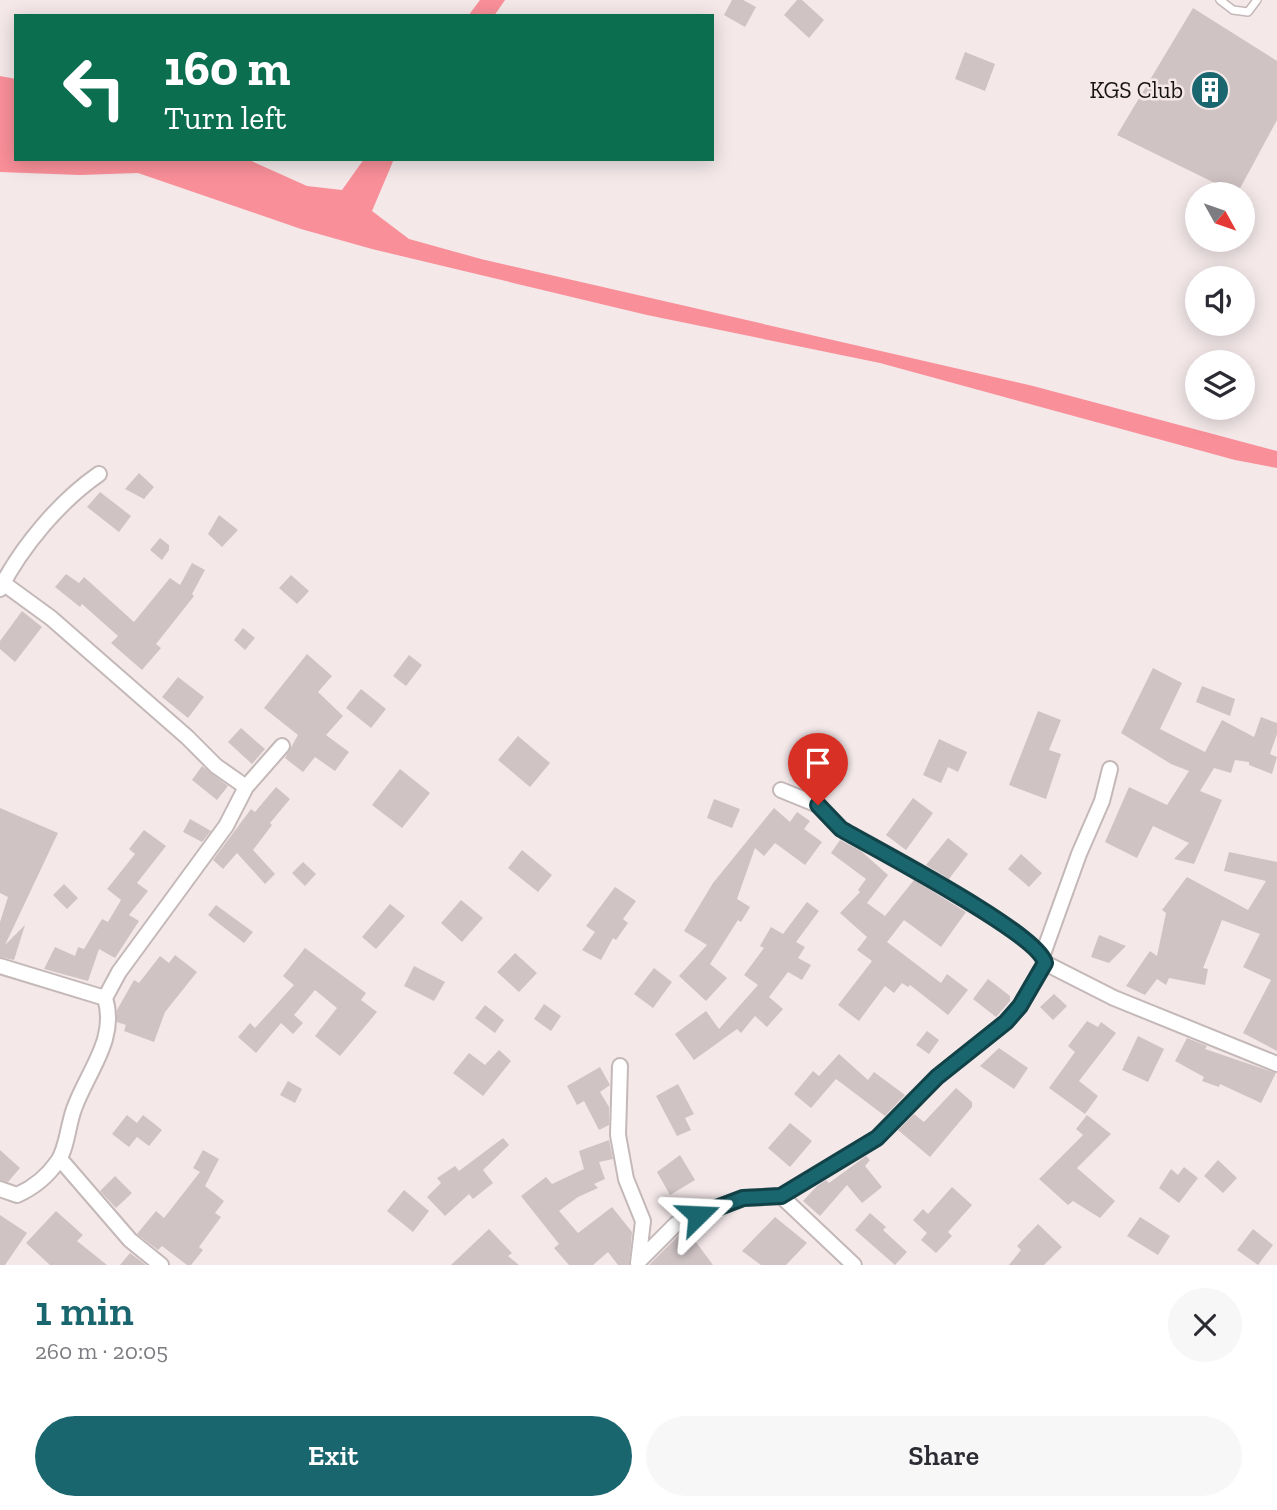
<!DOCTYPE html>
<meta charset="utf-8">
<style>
:root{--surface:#fff;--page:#f7f7f7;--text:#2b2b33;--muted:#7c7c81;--accent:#1a666f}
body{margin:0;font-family:"Zilla Slab",serif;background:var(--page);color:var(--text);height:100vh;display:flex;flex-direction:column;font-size:26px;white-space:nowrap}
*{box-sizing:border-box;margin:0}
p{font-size:23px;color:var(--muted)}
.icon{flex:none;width:38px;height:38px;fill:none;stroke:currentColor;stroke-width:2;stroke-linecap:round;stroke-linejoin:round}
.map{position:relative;height:1265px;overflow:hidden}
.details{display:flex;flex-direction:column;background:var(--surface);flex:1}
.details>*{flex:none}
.guide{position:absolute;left:14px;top:14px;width:700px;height:147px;border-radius:0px;box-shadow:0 4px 18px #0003;background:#0b6e4f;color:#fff;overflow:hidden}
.needle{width:46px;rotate:130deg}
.controls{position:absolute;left:1185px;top:182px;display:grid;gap:14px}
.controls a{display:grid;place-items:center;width:70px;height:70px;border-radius:50%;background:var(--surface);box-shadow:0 4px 18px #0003;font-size:35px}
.pin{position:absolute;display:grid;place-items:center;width:60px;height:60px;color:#fff;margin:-72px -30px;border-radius:50% 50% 50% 0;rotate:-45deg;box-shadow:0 0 7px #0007}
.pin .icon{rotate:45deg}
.me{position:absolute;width:77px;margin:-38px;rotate:69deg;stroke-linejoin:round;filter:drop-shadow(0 0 5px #0008)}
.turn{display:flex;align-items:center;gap:24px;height:147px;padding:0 35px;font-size:32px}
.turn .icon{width:91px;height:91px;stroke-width:2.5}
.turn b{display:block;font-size:49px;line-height:60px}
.round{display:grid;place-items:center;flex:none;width:74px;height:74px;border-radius:37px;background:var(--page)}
.head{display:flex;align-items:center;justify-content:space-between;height:119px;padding:0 35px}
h1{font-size:42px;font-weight:600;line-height:52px;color:var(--accent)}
.button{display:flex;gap:14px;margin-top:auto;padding:14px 35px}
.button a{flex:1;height:80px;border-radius:42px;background:var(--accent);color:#fff;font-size:28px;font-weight:600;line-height:80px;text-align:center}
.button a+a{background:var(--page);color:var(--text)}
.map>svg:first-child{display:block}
</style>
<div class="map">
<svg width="1277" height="1265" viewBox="0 0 1277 1265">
<rect width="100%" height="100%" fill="#f4e8e9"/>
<path fill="#f98f99" d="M 480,0 L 505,0 L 494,16 L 468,16 Z
M 0,76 L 16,79 L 16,159 L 247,159 L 307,186 L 342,190 L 364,159 L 394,159 L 372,211 L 409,239 L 481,259 L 1033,386 L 1277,451 L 1277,468 L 1235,460 L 880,363 L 647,315 L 372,249 L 301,229 L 138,173 L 80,175 L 0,172 Z"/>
<path fill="#cfc3c4" d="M 732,0 L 743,0 L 756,7 L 745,27 L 724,15 Z
M 797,0 L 802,0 L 824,20 L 809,38 L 784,15 Z
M 1193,8 L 1277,61 L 1277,120 L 1237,194 L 1117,135 Z
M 965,52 L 995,64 L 985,91 L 955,79 Z
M 139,473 L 154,487 L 144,499 L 125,489 Z
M 100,492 L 131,516 L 119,532 L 87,507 Z
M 219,515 L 238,530 L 222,547 L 208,534 Z
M 160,538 L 169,545 L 169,550 L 162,560 L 150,550 Z
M 192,563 L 205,570 L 192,594 L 194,596 L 156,644 L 161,648 L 142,670 L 111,643 L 118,636 L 82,604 L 80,607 L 55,587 L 66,574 L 79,583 L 84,577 L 134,622 L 170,578 L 180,585 Z
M 291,575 L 309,591 L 297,604 L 279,588 Z
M 22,611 L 42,627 L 15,662 L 0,649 L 0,641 Z
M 243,628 L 255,638 L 245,650 L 234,640 Z
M 307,654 L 332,676 L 318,692 L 343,716 L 326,735 L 349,752 L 335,771 L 315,757 L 303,772 L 285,758 L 298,735 L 264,708 Z
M 409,655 L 422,665 L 406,686 L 393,676 Z
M 1153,668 L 1182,683 L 1160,729 L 1205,752 L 1222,720 L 1254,737 L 1261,717 L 1277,723 L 1277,734 L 1270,754 L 1277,757 L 1272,774 L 1249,765 L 1249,762 L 1235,760 L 1231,773 L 1214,768 L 1200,791 L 1222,800 L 1194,864 L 1174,859 L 1189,843 L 1153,826 L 1137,858 L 1105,842 L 1129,787 L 1167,805 L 1189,771 L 1171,764 L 1121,733 Z
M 178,677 L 204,697 L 188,718 L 162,697 Z
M 1202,686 L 1235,699 L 1230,716 L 1196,702 Z
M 361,689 L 386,709 L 371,728 L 346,708 Z
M 1038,711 L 1061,720 L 1049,750 L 1061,754 L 1046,799 L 1009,785 Z
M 241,728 L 265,749 L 252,764 L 228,742 Z
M 518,736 L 550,763 L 530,787 L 498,760 Z
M 939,739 L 967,752 L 958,772 L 948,767 L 941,783 L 923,775 Z
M 202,766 L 228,786 L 217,800 L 192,780 Z
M 400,769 L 430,793 L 402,828 L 372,805 Z
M 276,787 L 290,799 L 270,823 L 272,825 L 253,850 L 275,874 L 265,884 L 237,853 L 223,869 L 213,860 L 251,809 L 255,812 Z
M 913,798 L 933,813 L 906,850 L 886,835 Z
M 714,799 L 740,809 L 732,828 L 707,818 Z
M 0,808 L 58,833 L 5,945 L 25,925 L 14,960 L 0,957 L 0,922 L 8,897 L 0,893 Z
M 774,808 L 790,822 L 797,812 L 810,821 L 804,829 L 822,842 L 805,865 L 775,843 L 764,856 L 755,848 L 737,899 L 750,907 L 741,922 L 738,920 L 710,964 L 727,978 L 706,1001 L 679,976 L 707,945 L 684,931 L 713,883 Z
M 190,819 L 211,831 L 202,842 L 183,832 Z
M 144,830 L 166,846 L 137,883 L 148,891 L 129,915 L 139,921 L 115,958 L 99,949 L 88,981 L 44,969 L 55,947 L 75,956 L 78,947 L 84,949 L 102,919 L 108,922 L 121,900 L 107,889 L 135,854 L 129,849 Z
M 948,838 L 968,854 L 949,879 L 926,865 Z
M 840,840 L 861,851 L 888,875 L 867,903 L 885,916 L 914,880 L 966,912 L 941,947 L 904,920 L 887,942 L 941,983 L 947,974 L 968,990 L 948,1015 L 910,985 L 908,987 L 902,983 L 894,993 L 885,986 L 859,1021 L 838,1005 L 872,961 L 857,950 L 867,937 L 840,913 L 860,892 L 858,890 L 866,879 L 831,853 Z
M 522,850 L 552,875 L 538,892 L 508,868 Z
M 1229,852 L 1277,862 L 1277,1051 L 1243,1033 L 1271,980 L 1243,967 L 1260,934 L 1222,920 L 1203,968 L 1208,969 L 1205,985 L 1169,978 L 1166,985 L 1157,979 L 1145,995 L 1126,986 L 1150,951 L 1157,956 L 1166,913 L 1162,910 L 1187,877 L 1248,910 L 1266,881 L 1224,871 Z
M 1021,854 L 1042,873 L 1029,887 L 1008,869 Z
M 303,862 L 316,874 L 305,886 L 292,873 Z
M 64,884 L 78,898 L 67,909 L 53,895 Z
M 615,887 L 636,901 L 623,919 L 628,923 L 616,940 L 613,938 L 601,960 L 582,950 L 595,932 L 586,926 Z
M 461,900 L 483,918 L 462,942 L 441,923 Z
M 807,902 L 819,911 L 796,942 L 805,947 L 798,958 L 811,965 L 802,980 L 788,972 L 769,997 L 783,1009 L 767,1027 L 755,1016 L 741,1033 L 737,1029 L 694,1060 L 675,1034 L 706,1011 L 719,1029 L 758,985 L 744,975 L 764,948 L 760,946 L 771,927 L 783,934 Z
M 390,904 L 405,916 L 376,949 L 362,937 Z
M 216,905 L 253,932 L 244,943 L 208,915 Z
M 1099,935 L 1126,946 L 1109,963 L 1091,957 Z
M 305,948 L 366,993 L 361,1000 L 377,1012 L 340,1056 L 315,1036 L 337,1008 L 315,990 L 294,1015 L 303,1023 L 293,1034 L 281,1023 L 256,1053 L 238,1037 L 250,1023 L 255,1028 L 294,985 L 283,976 Z
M 515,953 L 537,973 L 519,992 L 497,972 Z
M 175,955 L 197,972 L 165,1012 L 154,1042 L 124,1031 L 126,1025 L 117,1022 L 117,1010 L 134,980 L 139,983 L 160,956 L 169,963 Z
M 414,966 L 445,982 L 434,1001 L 404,986 Z
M 654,968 L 672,982 L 653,1008 L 634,994 Z
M 988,979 L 1010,996 L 1010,1001 L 996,1017 L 973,999 Z
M 1054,994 L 1067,1006 L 1053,1020 L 1040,1007 Z
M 544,1004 L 561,1016 L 551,1031 L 534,1019 Z
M 485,1005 L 504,1020 L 495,1033 L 475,1018 Z
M 1087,1021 L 1098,1027 L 1101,1022 L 1116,1033 L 1079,1081 L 1098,1096 L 1085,1114 L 1049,1088 L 1075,1052 L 1068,1046 Z
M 927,1031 L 939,1040 L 929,1054 L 916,1045 Z
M 1138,1036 L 1164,1049 L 1148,1082 L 1122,1070 Z
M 1187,1038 L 1207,1046 L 1205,1049 L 1276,1073 L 1261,1103 L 1220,1084 L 1219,1087 L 1202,1081 L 1204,1077 L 1175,1061 Z
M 999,1048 L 1028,1068 L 1014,1089 L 980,1066 Z
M 499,1050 L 511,1061 L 483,1096 L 453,1073 L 469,1053 L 485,1065 Z
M 839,1054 L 868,1080 L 874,1072 L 905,1095 L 885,1116 L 836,1079 L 811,1108 L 794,1094 L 813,1071 L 819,1076 Z
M 600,1067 L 610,1085 L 600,1092 L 609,1107 L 609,1125 L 599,1130 L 584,1101 L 577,1105 L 567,1086 Z
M 288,1081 L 302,1089 L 295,1103 L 280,1095 Z
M 678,1084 L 694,1114 L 685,1118 L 691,1130 L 677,1136 L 656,1096 Z
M 956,1088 L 972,1102 L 972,1107 L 930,1157 L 898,1130 L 914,1114 L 924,1122 Z
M 127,1115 L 137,1123 L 143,1115 L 162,1130 L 149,1146 L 137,1137 L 129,1147 L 112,1134 Z
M 1087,1115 L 1111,1134 L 1077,1168 L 1115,1201 L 1100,1218 L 1073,1201 L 1068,1205 L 1039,1179 L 1083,1135 L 1076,1129 Z
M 790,1123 L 812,1141 L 790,1167 L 768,1148 Z
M 503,1138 L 509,1145 L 483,1170 L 493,1183 L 473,1199 L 469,1194 L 445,1216 L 427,1197 L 441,1183 L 437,1178 L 455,1166 L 459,1171 Z
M 609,1140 L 613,1159 L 599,1162 L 605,1179 L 594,1184 L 598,1188 L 578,1197 L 559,1211 L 578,1233 L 612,1207 L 632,1232 L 629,1265 L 618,1265 L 608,1252 L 593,1265 L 569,1265 L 554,1248 L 559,1244 L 521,1196 L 546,1177 L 552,1184 L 584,1169 L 579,1151 Z
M 0,1150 L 20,1168 L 8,1182 L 0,1180 Z
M 203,1150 L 219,1159 L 205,1186 L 224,1201 L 215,1213 L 221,1217 L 199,1247 L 203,1250 L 191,1265 L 187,1265 L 162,1246 L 158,1250 L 137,1234 L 156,1211 L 164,1218 L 200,1172 L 193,1168 Z
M 680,1155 L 695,1180 L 670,1195 L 657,1172 Z
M 866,1156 L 870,1160 L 865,1166 L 882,1187 L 862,1203 L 847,1185 L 820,1216 L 803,1201 L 817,1186 L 826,1180 L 829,1183 Z
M 1218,1160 L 1237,1178 L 1223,1193 L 1204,1176 Z
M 1184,1167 L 1198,1178 L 1179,1203 L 1159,1188 L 1171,1169 L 1178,1175 Z
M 115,1176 L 132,1193 L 116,1208 L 100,1191 Z
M 952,1187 L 972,1205 L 948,1232 L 952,1236 L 936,1253 L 921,1240 L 927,1233 L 913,1220 L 923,1209 L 928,1214 Z
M 404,1190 L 429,1211 L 413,1232 L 387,1211 Z
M 56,1211 L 83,1235 L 77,1241 L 107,1265 L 50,1265 L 26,1243 Z
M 870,1213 L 886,1227 L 883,1230 L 907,1252 L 895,1265 L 855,1230 Z
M 0,1215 L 27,1233 L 5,1265 L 0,1265 Z
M 775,1217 L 807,1243 L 786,1265 L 761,1265 L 742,1251 Z
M 1140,1217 L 1170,1236 L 1158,1255 L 1127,1236 Z
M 1038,1224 L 1062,1247 L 1044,1265 L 1009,1265 L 1021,1250 L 1017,1246 Z
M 489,1229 L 512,1253 L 508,1256 L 519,1265 L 451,1265 Z
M 1253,1229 L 1273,1245 L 1258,1265 L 1237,1250 Z
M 687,1230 L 713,1265 L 649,1265 L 679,1235 Z
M 130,1253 L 146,1265 L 120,1265 Z"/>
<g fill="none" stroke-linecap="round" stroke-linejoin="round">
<defs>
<path id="lane" d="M 1220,0 L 1233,10 L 1248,12 L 1257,0"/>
<path id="street" d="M 3,583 L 51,618 L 187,737 L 216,766 L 246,787 L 226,826 L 119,972 L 105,998
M 0,589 C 22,546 60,501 99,474
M 246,787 L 282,746
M 781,790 L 818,805 L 841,829 C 875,848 1038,934 1045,963 L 1114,998 L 1277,1064
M 1043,954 L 1079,854 L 1102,801 L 1110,769
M 0,966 L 105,998 C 118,1039 87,1072 74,1109 C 68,1125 67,1148 58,1161 C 47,1177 35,1187 17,1195 L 0,1189
M 620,1066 L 618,1135 L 626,1179 L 643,1221 L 638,1263
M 60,1159 L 130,1240 L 161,1265
M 781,1196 L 877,1138 L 937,1077 L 1006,1022 L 1020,1006 L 1045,963
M 638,1262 L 676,1224 L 743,1198 L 781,1196 L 854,1265"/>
</defs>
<use href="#lane" stroke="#c4b8b9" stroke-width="10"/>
<use href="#street" stroke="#c4b8b9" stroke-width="18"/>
<use href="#lane" stroke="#fff" stroke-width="7"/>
<use href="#street" stroke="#fff" stroke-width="14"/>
</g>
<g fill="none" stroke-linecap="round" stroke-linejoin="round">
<defs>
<path id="route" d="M 698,1215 L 743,1198 L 781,1196 L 877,1138 L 937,1077 L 1006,1022 L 1020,1006 L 1045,963 C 1038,933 875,849 841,829 L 818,805"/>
</defs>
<use href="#route" stroke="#114248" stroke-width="18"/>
<use href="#route" stroke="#1a666f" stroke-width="12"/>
</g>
<defs>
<symbol id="building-disc" viewBox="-11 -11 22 22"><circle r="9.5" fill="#1a666f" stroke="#f4e8e9"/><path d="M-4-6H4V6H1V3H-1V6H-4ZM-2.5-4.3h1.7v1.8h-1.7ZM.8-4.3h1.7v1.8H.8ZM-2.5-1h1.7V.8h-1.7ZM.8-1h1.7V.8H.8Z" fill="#fff"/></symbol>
</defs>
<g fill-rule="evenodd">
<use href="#building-disc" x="1188" y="68" width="44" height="44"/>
</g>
<g text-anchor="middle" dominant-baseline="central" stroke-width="5" stroke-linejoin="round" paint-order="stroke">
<g font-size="23" fill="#171313" stroke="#f4e8e9" text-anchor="end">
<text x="1183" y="90">KGS Club</text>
</g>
</g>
</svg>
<div class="controls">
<a><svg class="needle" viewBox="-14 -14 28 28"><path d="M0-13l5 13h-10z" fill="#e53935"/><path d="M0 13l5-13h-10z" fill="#7c7c81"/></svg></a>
<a><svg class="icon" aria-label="sound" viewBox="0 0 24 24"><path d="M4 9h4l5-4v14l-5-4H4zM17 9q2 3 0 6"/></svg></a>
<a><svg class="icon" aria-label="layers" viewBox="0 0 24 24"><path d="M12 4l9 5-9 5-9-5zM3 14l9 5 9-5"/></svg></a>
</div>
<div class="pin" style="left:818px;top:805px;background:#d93025"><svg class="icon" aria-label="arrive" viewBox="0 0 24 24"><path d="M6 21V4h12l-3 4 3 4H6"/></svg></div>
<svg class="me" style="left:698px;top:1215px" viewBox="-20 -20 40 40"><path d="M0-17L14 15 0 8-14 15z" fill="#1a666f" stroke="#fff" stroke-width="4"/></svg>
<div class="guide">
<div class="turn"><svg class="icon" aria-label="left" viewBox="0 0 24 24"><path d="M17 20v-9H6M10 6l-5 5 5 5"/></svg><div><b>160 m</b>Turn left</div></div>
</div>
</div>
<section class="details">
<div class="head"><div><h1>1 min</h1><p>260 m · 20:05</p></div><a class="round"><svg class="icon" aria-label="close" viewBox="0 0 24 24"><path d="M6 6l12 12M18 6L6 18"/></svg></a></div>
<div class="button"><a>Exit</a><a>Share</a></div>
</section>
